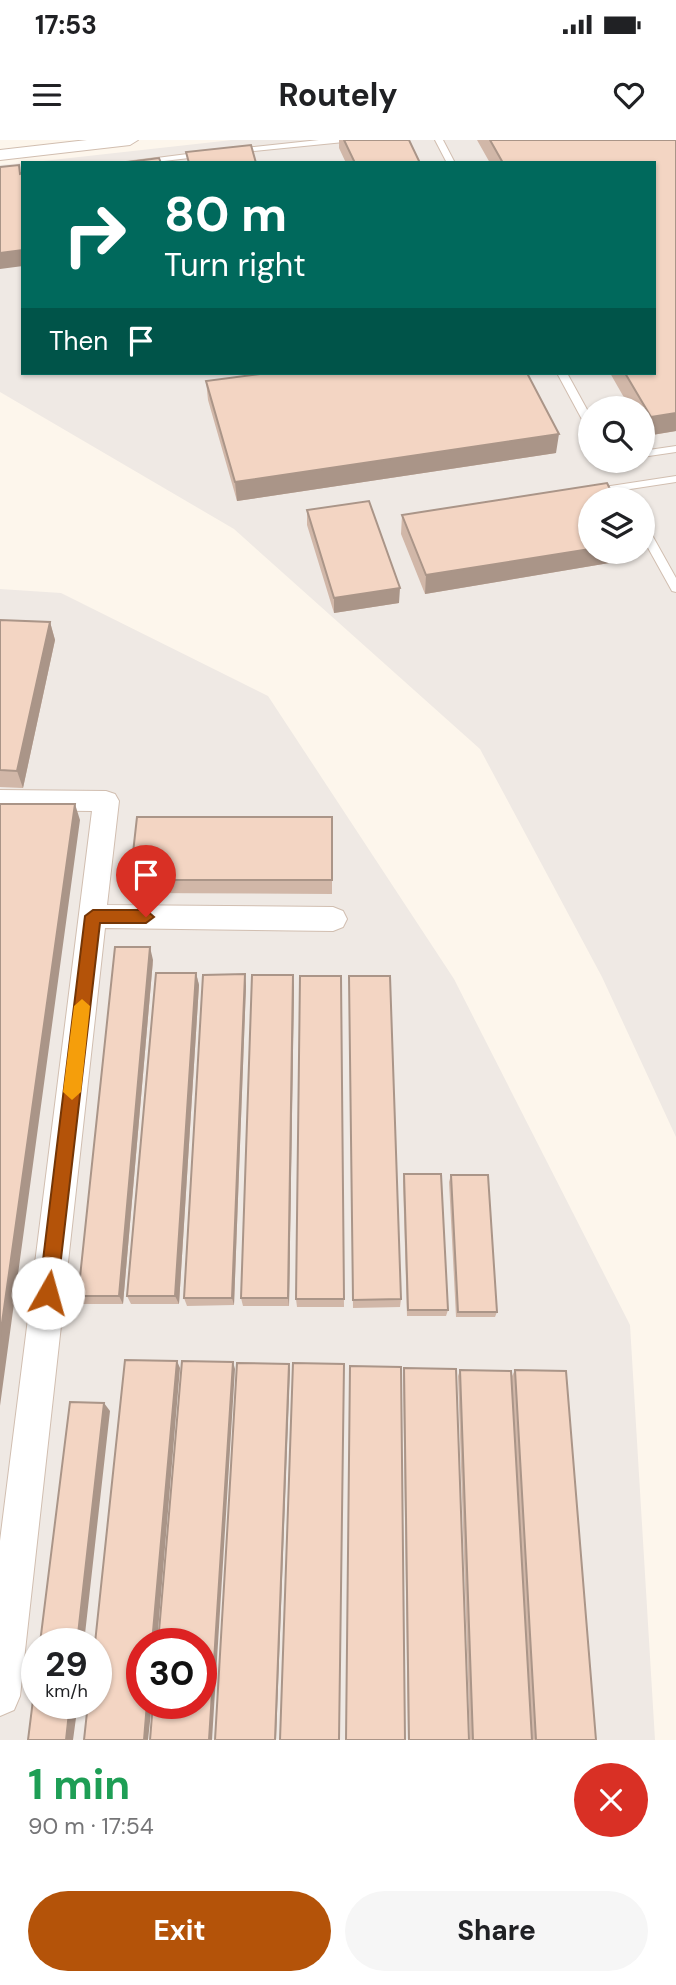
<!DOCTYPE html>
<meta charset="utf-8">
<style>
:root{--surface:#fff;--page:#f6f6f6;--text:#202124;--muted:#757577;--accent:#b45309}
body{margin:0;font-family:"DM Sans",sans-serif;background:var(--page);color:var(--text);height:100vh;display:flex;flex-direction:column;font-size:26px;white-space:nowrap}
*{box-sizing:border-box;margin:0}
p{font-size:23px;color:var(--muted)}
.icon{flex:none;width:38px;height:38px;fill:none;stroke:currentColor;stroke-width:2;stroke-linecap:round;stroke-linejoin:round}
.map{position:relative;height:1600px;overflow:hidden}
.details{display:flex;flex-direction:column;background:var(--surface);flex:1}
.details>*{flex:none}
.banner{position:absolute;left:21px;top:21px;width:635px;height:214px;border-radius:0px;box-shadow:0 2px 5px #0004;background:#00695c;color:#fff;overflow:hidden}
.tools{position:absolute;left:578px;top:256px;display:grid;gap:14px}
.tools a{display:grid;place-items:center;width:77px;height:77px;border-radius:50%;background:var(--surface);box-shadow:0 2px 5px #0004;font-size:35px}
.speed{position:absolute;left:21px;top:1488px;display:flex;gap:14px;font-size:35px;font-weight:700;text-align:center}
.speed>*{display:grid;place-content:center;width:91px;height:91px;border-radius:50%;background:var(--surface);box-shadow:0 2px 5px #0004;line-height:1}
.speed small{font-size:18px;font-weight:400}
.speed .limit{border:10px solid #d22;background:#fff;color:#111}
.pin{position:absolute;display:grid;place-items:center;width:60px;height:60px;color:#fff;margin:-72px -30px;border-radius:50% 50% 50% 0;rotate:-45deg;box-shadow:0 0 7px #0007}
.pin .icon{rotate:45deg}
.me{position:absolute;width:77px;margin:-38px;rotate:7deg;stroke-linejoin:round;filter:drop-shadow(0 0 5px #0008)}
.turn{display:flex;align-items:center;gap:24px;height:147px;padding:0 28px;font-size:32px}
.turn .icon{width:91px;height:91px;stroke-width:2.5}
.turn b{display:block;font-size:49px;line-height:60px}
.then{display:flex;align-items:center;height:66px;padding:0 28px;background:#0003;gap:14px;font-size:26px}
.round{display:grid;place-items:center;flex:none;width:74px;height:74px;border-radius:37px;background:var(--page)}
.head{display:flex;align-items:center;justify-content:space-between;height:119px;padding:0 28px}
h1{font-size:42px;font-weight:700;line-height:52px;color:#1e9e55}
.button{display:flex;gap:14px;margin-top:auto;padding:14px 28px}
.button a{flex:1;height:80px;border-radius:42px;background:var(--accent);color:#fff;font-size:28px;font-weight:700;line-height:80px;text-align:center}
.button a+a{background:var(--page);color:var(--text)}
.status{display:flex;justify-content:space-between;align-items:center;height:49px;padding:0 35px;background:var(--surface);direction:ltr}
.status svg{height:19px;fill:currentColor}
header{display:flex;justify-content:space-between;align-items:center;height:91px;padding:0 28px;background:var(--surface);font-size:32px;font-weight:700}
.map>svg:first-child{display:block}
</style>
<div class="status"><b>17:53</b><svg viewBox="0 0 49 12"><path d="M0 12V9h3v3zM5 12V6h3v6zM10 12V3h3v9zM15 12V0h3v12zM26 1h20v11H26zM47 4h2v5h-2z"/></svg></div>
<header><svg class="icon" aria-label="menu" viewBox="0 0 24 24"><path d="M4 6h16M4 12h16M4 18h16"/></svg>Routely<svg class="icon" aria-label="heart" viewBox="0 0 24 24"><path d="M12 20l-8-8c-3-5 5-10 8-4 3-6 11-1 8 4z"/></svg></header>
<div class="map">
<svg width="676" height="1600" viewBox="0 0 676 1600">
<rect width="100%" height="100%" fill="#fdf6ec"/>
<path fill="#efe9e4" fill-rule="evenodd" d="M 232,0 L 676,0 L 676,997 L 602,837 L 480,609 L 234,389 L 0,252 L 0,25 L 23,23 L 23,233 L 654,233 L 654,23 L 25,23 ZM 590,268 L 642,268 L 642,320 L 590,320 ZM 590,359 L 642,359 L 642,411 L 590,411 Z
M 0,449 L 61,453 L 268,556 L 454,839 L 630,1185 L 655,1600 L 0,1600 ZM 37,1503 L 96,1503 L 96,1563 L 37,1563 ZM 142,1503 L 201,1503 L 201,1563 L 142,1563 Z"/>
<g fill="none" stroke-linecap="round" stroke-linejoin="round">
<defs>
<path id="service" d="M 319,0 L 348,0 L 344,2 L 234,13 L 230,11 L 234,9 Z
M 435,0 L 443,0 L 455,23 L 447,23 Z
M 203,12 L 206,12 L 206,16 L 147,23 L 118,23 Z
M 557,233 L 567,233 L 590,275 L 590,288 L 585,285 Z
M 676,306 L 676,312 L 642,317 L 642,311 Z
M 676,336 L 676,342 L 591,355 L 586,352 L 591,349 Z
M 642,382 L 647,386 L 676,438 L 676,452 L 672,451 L 642,397 Z"/>
<path id="minor" d="M 87,0 L 138,0 L 130,5 L 0,20 L 0,10 Z
M 0,650 L 106,651 L 115,654 L 119,661 L 107,765 L 333,767 L 343,771 L 347,779 L 343,787 L 333,791 L 105,788 L 20,1556 L 14,1570 L 0,1576 L 0,1401 L 92,671 L 0,670 Z"/>
</defs>
<use href="#service" stroke="#d1beb0" stroke-width="2"/>
<use href="#minor" stroke="#d1beb0" stroke-width="2"/>
<use href="#service" fill="#fff" fill-rule="evenodd"/>
<use href="#minor" fill="#fff" fill-rule="evenodd"/>
</g>
<path fill="#d1b7a8" d="M 339,0 L 409,0 L 420,23 L 346,23 L 339,8 Z
M 477,0 L 676,0 L 676,291 L 646,296 L 642,289 L 642,268 L 630,268 L 610,233 L 654,233 L 654,23 L 490,23 Z
M 206,241 L 556,313 L 237,361 L 208,260 Z
M 307,370 L 399,463 L 334,473 L 307,385 Z
M 402,375 L 590,411 L 635,411 L 633,419 L 425,454 L 401,394 Z
M 0,480 L 50,482 L 55,500 L 23,648 L 0,647 Z
M 332,677 L 332,754 L 133,753 L 130,740 Z
M 153,820 L 123,1164 L 83,1164 L 78,1156 Z
M 196,833 L 199,845 L 179,1164 L 131,1164 L 127,1156 Z
M 245,834 L 246,846 L 234,1165 L 187,1166 L 184,1158 Z
M 293,835 L 294,847 L 289,1166 L 243,1166 L 241,1158 Z
M 341,836 L 344,1167 L 297,1167 L 296,1159 Z
M 349,836 L 401,1159 L 400,1167 L 353,1168 Z
M 404,1034 L 448,1170 L 446,1176 L 407,1176 L 403,1041 Z
M 451,1035 L 497,1172 L 495,1177 L 456,1177 L 449,1042 Z
M 404,1228 L 469,1600 L 408,1600 L 403,1235 Z
M 460,1230 L 512,1236 L 515,1230 L 596,1600 L 470,1600 L 458,1236 Z"/>
<path fill="#aa9588" d="M 23,110 L 23,126 L 0,129 L 0,113 Z
M 676,273 L 676,291 L 646,296 L 651,277 Z
M 559,294 L 556,313 L 237,361 L 235,342 Z
M 590,409 L 590,411 L 635,411 L 633,419 L 425,454 L 426,435 Z
M 400,448 L 399,463 L 334,473 L 334,458 Z
M 50,482 L 55,500 L 23,648 L 17,631 Z
M 75,664 L 80,680 L 0,1266 L 0,1197 Z
M 150,807 L 153,820 L 123,1164 L 119,1156 Z
M 196,833 L 199,845 L 179,1164 L 175,1156 Z
M 245,834 L 246,846 L 234,1165 L 232,1158 Z
M 293,835 L 294,847 L 289,1166 L 288,1158 Z
M 177,1221 L 180,1228 L 157,1503 L 152,1503 Z
M 233,1222 L 235,1229 L 212,1600 L 209,1600 Z
M 289,1224 L 290,1230 L 276,1600 L 275,1600 Z
M 104,1263 L 110,1271 L 84,1503 L 77,1503 Z
M 70,1563 L 78,1563 L 73,1600 L 66,1600 Z
M 147,1563 L 152,1563 L 148,1600 L 144,1600 Z"/>
<path fill="#f3d5c3" stroke="#aa9588" stroke-width="2" d="M 344,0 L 409,0 L 420,23 L 355,23 Z
M 490,0 L 676,0 L 676,273 L 651,277 L 625,233 L 654,233 L 654,23 L 503,23 Z
M 251,5 L 256,23 L 189,23 L 186,12 Z
M 159,18 L 161,23 L 121,23 Z
M 19,25 L 20,34 L 23,33 L 23,110 L 0,113 L 0,27 Z
M 268,233 L 527,233 L 559,294 L 235,342 L 206,241 Z
M 607,343 L 615,359 L 590,359 L 590,409 L 426,435 L 402,375 Z
M 369,361 L 400,448 L 334,458 L 307,370 Z
M 0,480 L 50,482 L 17,631 L 0,630 Z
M 0,664 L 75,664 L 0,1197 Z
M 137,677 L 332,677 L 332,740 L 130,740 Z
M 115,807 L 150,807 L 119,1156 L 78,1156 Z
M 156,833 L 196,833 L 175,1156 L 127,1156 Z
M 245,834 L 232,1158 L 184,1158 L 203,835 Z
M 252,835 L 293,835 L 288,1158 L 241,1158 Z
M 300,836 L 341,836 L 344,1159 L 296,1159 Z
M 349,836 L 390,836 L 401,1159 L 353,1160 Z
M 404,1034 L 441,1034 L 448,1170 L 408,1170 Z
M 451,1035 L 488,1035 L 497,1172 L 458,1172 Z
M 125,1220 L 177,1221 L 152,1503 L 142,1503 L 142,1563 L 147,1563 L 144,1600 L 84,1600 L 88,1563 L 96,1563 L 96,1503 L 95,1503 Z
M 182,1221 L 233,1222 L 209,1600 L 150,1600 L 153,1563 L 201,1563 L 201,1503 L 158,1503 Z
M 237,1223 L 289,1224 L 275,1600 L 215,1600 Z
M 293,1223 L 344,1224 L 339,1600 L 280,1600 Z
M 350,1226 L 401,1227 L 405,1600 L 346,1600 Z
M 404,1228 L 456,1229 L 469,1600 L 409,1600 Z
M 460,1230 L 511,1231 L 532,1600 L 473,1600 Z
M 515,1230 L 566,1231 L 596,1600 L 536,1600 Z
M 70,1262 L 104,1263 L 77,1503 L 40,1503 Z
M 37,1528 L 37,1563 L 70,1563 L 66,1600 L 28,1600 Z"/>
<path fill="#b45309" stroke="#753606" stroke-width="2" d="M 93,770 L 146,770 L 154,777 L 146,783 L 100,783 L 57,1153 L 55,1159 L 48,1162 L 41,1159 L 39,1153 L 85,776 Z"/>
<path fill="#f59e0b" d="M 82,859 L 90,866 L 81,952 L 72,960 L 63,952 L 74,866 Z"/>
</svg>
<div class="tools">
<a><svg class="icon" aria-label="search" viewBox="0 0 24 24"><circle cx="10" cy="10" r="6"/><path d="M15 15l6 6"/></svg></a>
<a><svg class="icon" aria-label="layers" viewBox="0 0 24 24"><path d="M12 4l9 5-9 5-9-5zM3 14l9 5 9-5"/></svg></a>
</div>
<div class="speed"><div>29<small>km/h</small></div><div class="limit">30</div></div>
<div class="pin" style="left:146px;top:777px;background:#d93025"><svg class="icon" aria-label="arrive" viewBox="0 0 24 24"><path d="M6 21V4h12l-3 4 3 4H6"/></svg></div>
<svg class="me" style="left:48px;top:1153px" viewBox="-20 -20 40 40"><circle r="19" fill="#fff"/><path d="M0-13L10 11 0 6-10 11z" fill="#b45309"/></svg>
<div class="banner">
<div class="turn"><svg class="icon" aria-label="right" viewBox="0 0 24 24"><path d="M7 20v-9h11M14 6l5 5-5 5"/></svg><div><b>80 m</b>Turn right</div></div>
<div class="then">Then<svg class="icon" aria-label="arrive" viewBox="0 0 24 24"><path d="M6 21V4h12l-3 4 3 4H6"/></svg></div>
</div>
</div>
<section class="details">
<div class="head"><div><h1>1 min</h1><p>90 m · 17:54</p></div><a class="round" style="background:#d93025;color:#fff"><svg class="icon" aria-label="close" viewBox="0 0 24 24"><path d="M6 6l12 12M18 6L6 18"/></svg></a></div>
<div class="button"><a>Exit</a><a>Share</a></div>
</section>
